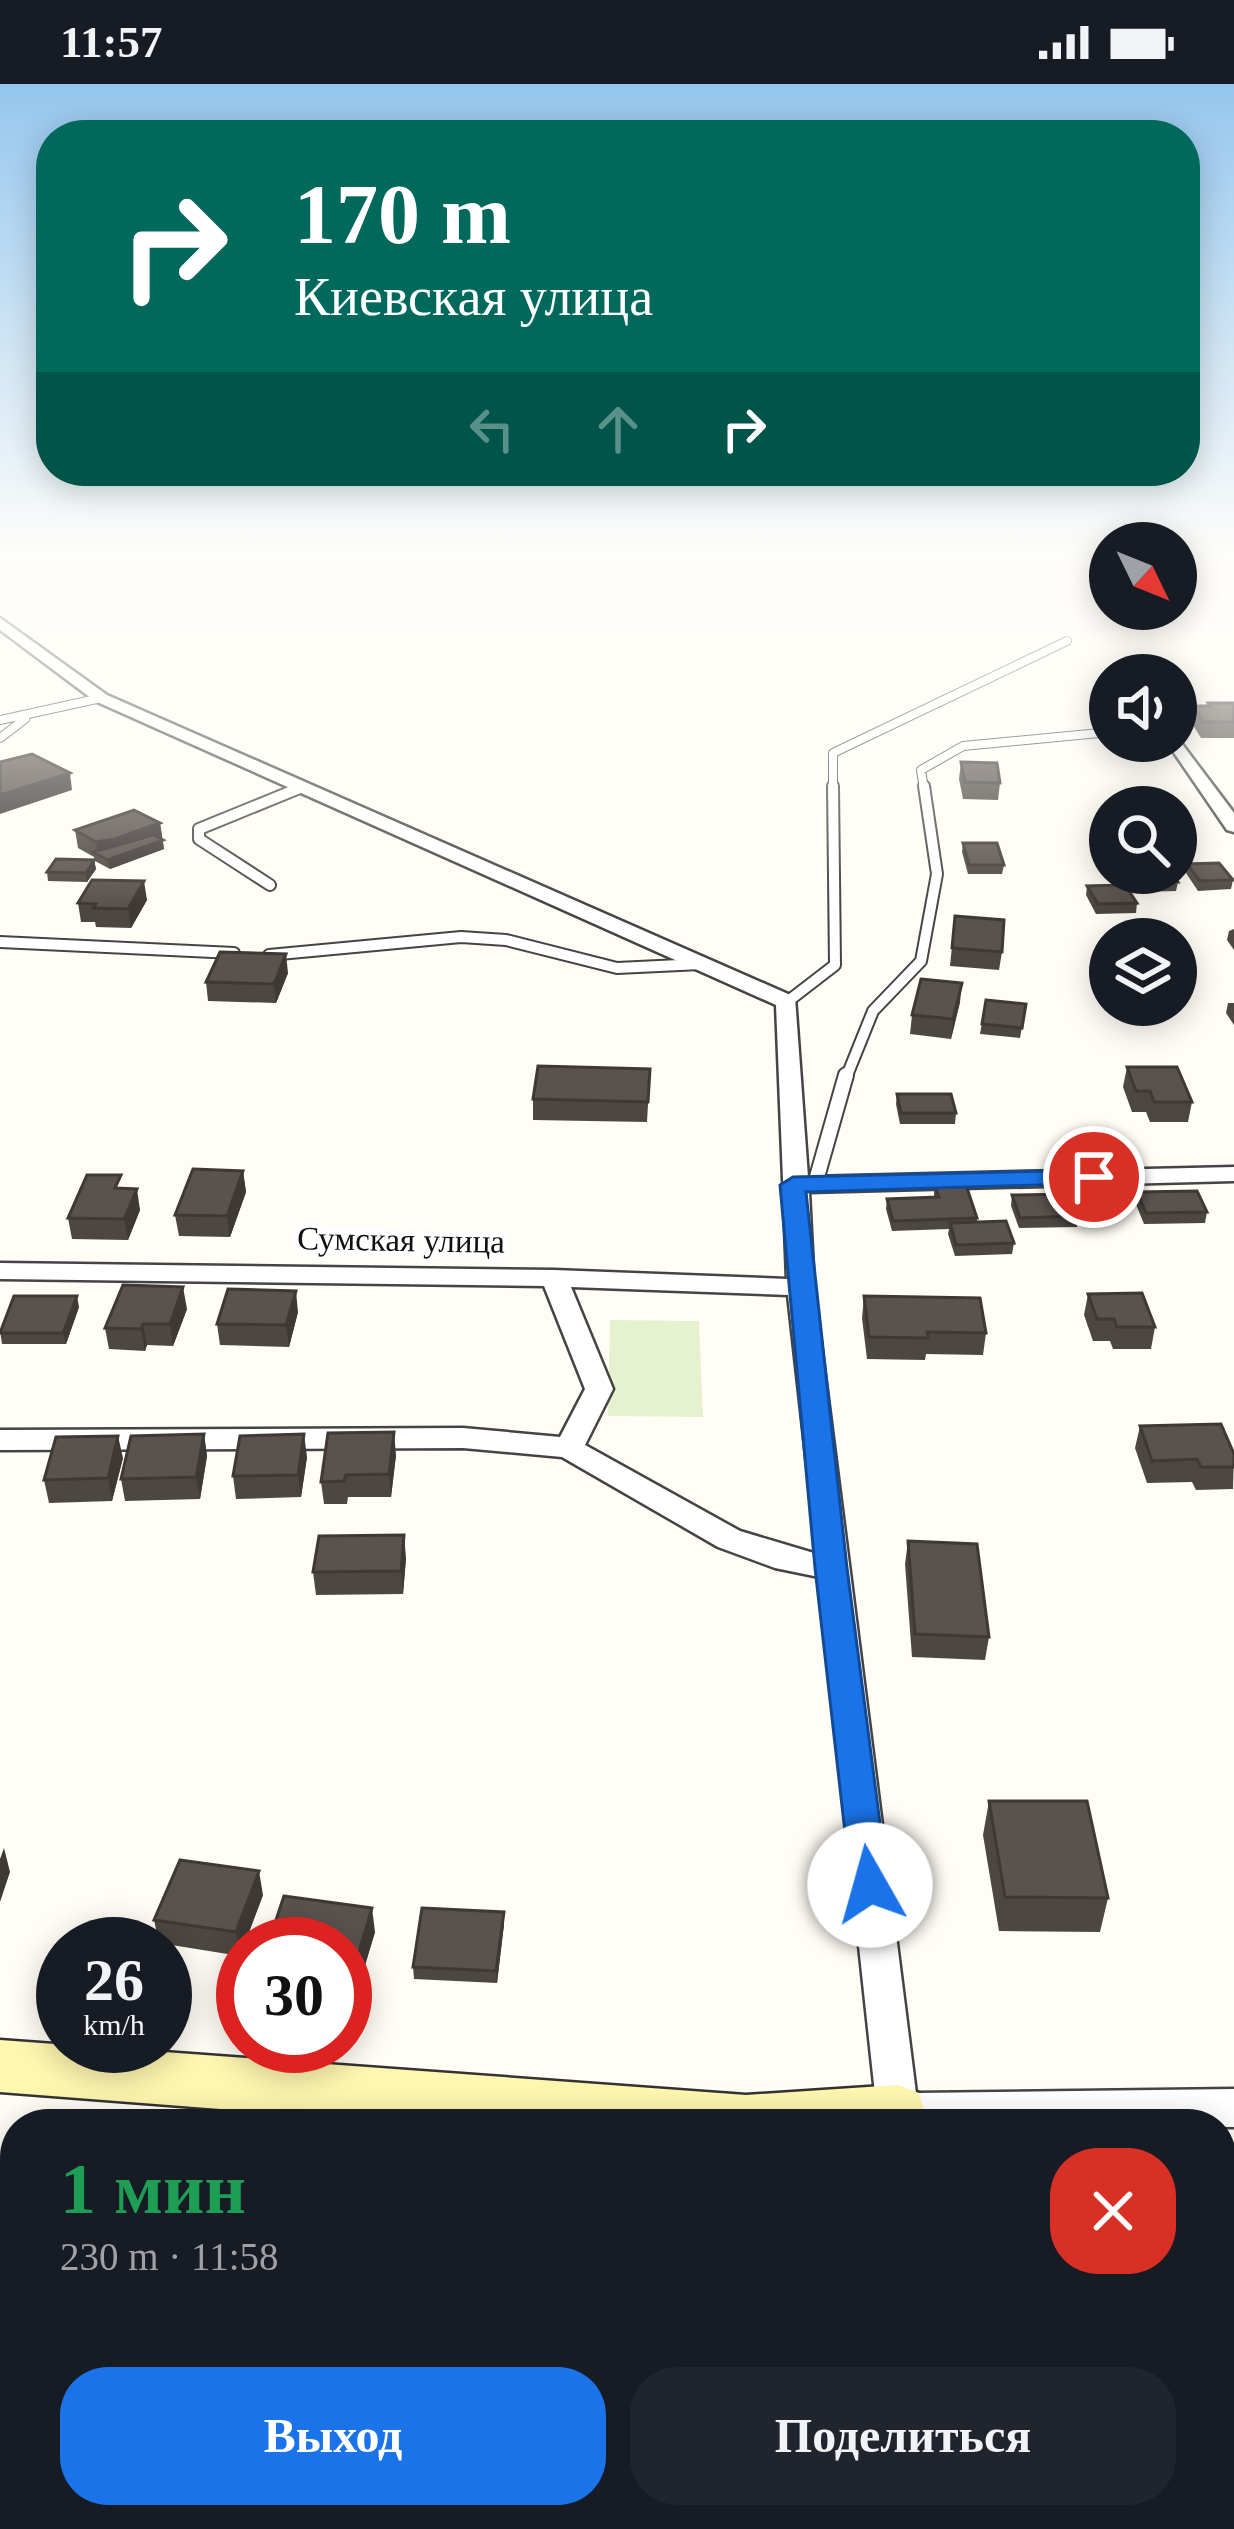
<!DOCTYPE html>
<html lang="ru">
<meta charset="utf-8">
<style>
:root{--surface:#171b24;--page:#20242c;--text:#f1f3f6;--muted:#9ea1a6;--accent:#1a73e8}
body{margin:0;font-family:Georgia,serif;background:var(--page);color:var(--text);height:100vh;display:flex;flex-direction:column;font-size:45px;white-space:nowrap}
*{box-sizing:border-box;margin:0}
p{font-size:39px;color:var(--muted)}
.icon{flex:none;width:66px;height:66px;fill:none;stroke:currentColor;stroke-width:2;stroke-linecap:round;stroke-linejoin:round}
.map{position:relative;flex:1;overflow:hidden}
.sheet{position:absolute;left:0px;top:2025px;width:1236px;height:420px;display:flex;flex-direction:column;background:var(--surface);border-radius:48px 48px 0 0;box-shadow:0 6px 30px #0003}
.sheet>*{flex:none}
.banner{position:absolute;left:36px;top:36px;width:1164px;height:366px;border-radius:48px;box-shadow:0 6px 30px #0003;background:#00695c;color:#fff;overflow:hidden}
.needle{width:78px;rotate:133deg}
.buttons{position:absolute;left:1089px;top:438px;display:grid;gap:24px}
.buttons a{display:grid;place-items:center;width:108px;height:108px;border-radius:50%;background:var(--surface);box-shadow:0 6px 30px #0003;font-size:60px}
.speed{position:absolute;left:36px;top:1833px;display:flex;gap:24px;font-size:60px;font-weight:700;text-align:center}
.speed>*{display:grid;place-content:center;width:156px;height:156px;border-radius:50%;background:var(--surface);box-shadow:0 6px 30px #0003;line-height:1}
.speed small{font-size:30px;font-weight:400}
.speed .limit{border:18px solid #d22;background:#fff;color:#111}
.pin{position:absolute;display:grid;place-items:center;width:102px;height:102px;color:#fff;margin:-51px;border:6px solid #fff;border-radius:50%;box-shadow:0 3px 12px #0007}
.me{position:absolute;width:132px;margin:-66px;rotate:353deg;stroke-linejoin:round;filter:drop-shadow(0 0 9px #0008)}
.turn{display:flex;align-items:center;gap:42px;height:252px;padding:0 60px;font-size:54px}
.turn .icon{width:156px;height:156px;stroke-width:2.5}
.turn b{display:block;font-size:84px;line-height:102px}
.lanes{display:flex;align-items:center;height:114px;padding:0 60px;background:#0003;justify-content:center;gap:60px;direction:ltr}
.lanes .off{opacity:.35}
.round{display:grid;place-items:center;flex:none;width:126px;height:126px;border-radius:48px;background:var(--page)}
.overview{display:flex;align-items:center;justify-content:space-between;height:204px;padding:0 60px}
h1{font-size:72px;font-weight:800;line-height:90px;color:#1e9e55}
.action{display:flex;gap:24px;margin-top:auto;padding:24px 60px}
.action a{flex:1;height:138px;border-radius:48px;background:var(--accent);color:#fff;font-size:48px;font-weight:800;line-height:138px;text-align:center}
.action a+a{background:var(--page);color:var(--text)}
.status{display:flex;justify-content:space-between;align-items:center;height:84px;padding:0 60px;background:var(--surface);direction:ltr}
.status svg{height:33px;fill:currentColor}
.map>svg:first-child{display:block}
</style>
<div class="status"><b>11:57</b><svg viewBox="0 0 49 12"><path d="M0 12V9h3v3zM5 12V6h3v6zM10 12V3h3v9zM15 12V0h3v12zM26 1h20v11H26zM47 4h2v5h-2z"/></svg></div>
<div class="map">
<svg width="1234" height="2445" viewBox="0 0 1234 2445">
<rect width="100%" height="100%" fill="#fffdf5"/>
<path fill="#e6f2cf" d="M 610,1236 L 699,1237 L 703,1333 L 608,1332 Z"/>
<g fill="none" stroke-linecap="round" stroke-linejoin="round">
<defs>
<path id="service-far2" d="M 0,636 L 101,614
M 0,654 L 25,635
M 296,705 L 302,703
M 833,705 L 833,669 L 1067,557
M 924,705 L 921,686 L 963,662 L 1110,648"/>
<path id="service-far1" d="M 270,801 L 199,755 L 199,745 L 302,703
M 0,858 L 234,869
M 269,871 L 461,853 L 506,856 L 617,884 L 701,880
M 787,918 L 835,881 L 833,702
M 846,994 L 873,927 L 921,877 L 937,790 L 924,702"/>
<path id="service" d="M 815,1100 L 846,991"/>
<path id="minor" d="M 0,534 L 107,611 L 795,913 L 808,1093 L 1234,1083 L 1234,1097 L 809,1108 L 814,1204 L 916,2009 L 1234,2005 L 1234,2043 L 883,2040 L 877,2028 L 819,1493 L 775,1484 L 718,1463 L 562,1373 L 463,1364 L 0,1366 L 0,1346 L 463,1344 L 560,1353 L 585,1305 L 544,1202 L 0,1195 L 0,1179 L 554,1186 L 787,1195 L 776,921 L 95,617 L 0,546 ZM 571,1203 L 788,1211 L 817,1470 L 740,1447 L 585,1361 L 613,1305 Z
M 1176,652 L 1234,729 L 1234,748 L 1227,746 L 1166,657 L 1176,657 Z"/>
<path id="secondary" d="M 0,1956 L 746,2011 L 898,2001 L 919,2009 L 928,2040 L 414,2040 L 0,2008 Z
M 869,2430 L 939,2430 L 940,2445 L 870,2445 Z"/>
</defs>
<use href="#service-far2" stroke="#444" stroke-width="10"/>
<use href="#service-far1" stroke="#444" stroke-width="14"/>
<use href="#service" stroke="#444" stroke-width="18"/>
<use href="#minor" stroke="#444" stroke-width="5"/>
<use href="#secondary" stroke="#333" stroke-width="5"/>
<use href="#service-far2" stroke="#fff" stroke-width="8"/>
<use href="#service-far1" stroke="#fff" stroke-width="10"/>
<use href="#service" stroke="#fff" stroke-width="14"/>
<use href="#minor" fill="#fff" fill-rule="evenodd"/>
<use href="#secondary" fill="#fff6b0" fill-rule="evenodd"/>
</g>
<path fill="#4d4742" d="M 1208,619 L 1234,619 L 1234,654 L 1201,654 L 1191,638 L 1194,622 L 1207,622 Z
M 961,678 L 1000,699 L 998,716 L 963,715 L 959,695 Z
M 1177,716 L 1185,727 L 1184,736 L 1176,736 L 1176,723 L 1135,723 L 1136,717 Z
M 160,739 L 164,765 L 110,785 L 95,777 L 94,773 L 78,764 L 75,746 Z
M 963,759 L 1004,781 L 1002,790 L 968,790 L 962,768 Z
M 94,776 L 96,785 L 87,798 L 48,797 L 47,788 Z
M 1187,780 L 1233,796 L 1231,805 L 1198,807 L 1186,789 Z
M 1129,789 L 1172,789 L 1178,798 L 1176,807 L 1139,808 Z
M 1087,802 L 1137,819 L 1136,829 L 1096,830 L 1086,811 Z
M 147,816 L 131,844 L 96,843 L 95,838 L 81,838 L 78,819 Z
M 955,832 L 1002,868 L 999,886 L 950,882 Z
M 1234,845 L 1234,866 L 1227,856 L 1229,847 Z
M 288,889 L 276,919 L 208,917 L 206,898 Z
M 986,916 L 1026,920 L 1020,954 L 980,950 Z
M 960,918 L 951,955 L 910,950 L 912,931 Z
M 1228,919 L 1234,919 L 1234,941 L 1226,929 Z
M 1127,983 L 1192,1018 L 1188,1038 L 1150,1038 L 1146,1028 L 1132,1028 L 1123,1003 Z
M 650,985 L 647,1038 L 533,1036 L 533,1015 Z
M 897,1010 L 956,1029 L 955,1040 L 900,1040 L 896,1020 Z
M 243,1087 L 246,1108 L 230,1153 L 179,1152 L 175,1131 Z
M 934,1099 L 977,1134 L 977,1138 L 1014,1159 L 1012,1170 L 955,1172 L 948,1150 L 949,1145 L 892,1147 L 886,1125 L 887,1115 L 934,1113 Z
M 123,1105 L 140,1126 L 128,1156 L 72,1155 L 68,1134 Z
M 1137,1108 L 1207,1128 L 1205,1139 L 1144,1140 L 1135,1118 Z
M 1012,1111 L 1078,1132 L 1077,1143 L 1019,1144 L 1011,1122 Z
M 1088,1210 L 1155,1243 L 1151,1265 L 1113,1265 L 1110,1257 L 1093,1257 L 1084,1231 Z
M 864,1212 L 986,1249 L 983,1271 L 926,1270 L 925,1276 L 867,1275 L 862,1234 Z
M 79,1223 L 66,1260 L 2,1260 L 0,1247 Z
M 187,1225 L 173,1262 L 147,1261 L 145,1267 L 109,1265 L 105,1244 Z
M 298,1228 L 289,1263 L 220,1261 L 217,1240 Z
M 1140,1342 L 1234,1370 L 1233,1405 L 1196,1406 L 1192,1398 L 1147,1399 L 1135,1364 Z
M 204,1350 L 207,1372 L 200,1415 L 125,1417 L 121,1395 Z
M 396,1371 L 391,1413 L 348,1413 L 347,1420 L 324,1420 L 321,1398 Z
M 307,1373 L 301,1413 L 236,1415 L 233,1392 Z
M 123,1374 L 112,1417 L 49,1419 L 44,1396 Z
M 908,1457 L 989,1553 L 985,1576 L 912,1573 L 905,1480 Z
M 406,1474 L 403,1510 L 316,1511 L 313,1488 Z
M 989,1717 L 1108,1814 L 1100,1848 L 999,1847 L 983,1751 Z
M 263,1811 L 240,1872 L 159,1859 L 154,1836 Z
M 504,1840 L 497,1899 L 414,1895 L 413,1883 Z
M 375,1848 L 356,1911 L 345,1909 L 345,1860 Z"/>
<path fill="#3f3936" d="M 70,689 L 72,706 L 0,730 L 0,711 Z
M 160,739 L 164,765 L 110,785 L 108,776 L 98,770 L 96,758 Z
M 94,776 L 96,785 L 87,798 L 86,789 Z
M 144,797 L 147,816 L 131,844 L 128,825 Z
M 286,870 L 288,889 L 276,919 L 274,900 Z
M 962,899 L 960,918 L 951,955 L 953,935 Z
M 243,1087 L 246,1108 L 230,1153 L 227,1132 Z
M 137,1105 L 140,1126 L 128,1156 L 124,1135 Z
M 183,1203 L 187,1225 L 173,1262 L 170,1240 Z
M 296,1207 L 298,1228 L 289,1263 L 286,1241 Z
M 77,1212 L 79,1223 L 66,1260 L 63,1249 Z
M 143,1240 L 147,1261 L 145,1267 L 141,1245 Z
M 394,1348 L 396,1371 L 391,1413 L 389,1390 Z
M 204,1350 L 207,1372 L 200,1415 L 196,1393 Z
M 304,1350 L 307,1373 L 301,1413 L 298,1391 Z
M 118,1352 L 123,1374 L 112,1417 L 108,1394 Z
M 404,1451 L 406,1474 L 403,1510 L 401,1487 Z
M 4,1764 L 10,1788 L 0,1818 L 0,1775 Z
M 259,1787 L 263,1811 L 240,1872 L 236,1848 Z
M 372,1824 L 375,1848 L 356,1911 L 353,1888 Z
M 504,1828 L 504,1840 L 497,1899 L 496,1887 Z"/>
<path fill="#5a524d" stroke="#3f3936" stroke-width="3" d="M 1208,619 L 1234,619 L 1234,638 L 1203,638 L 1194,622 L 1210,622 Z
M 32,670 L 70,689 L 0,711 L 0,678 Z
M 961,678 L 997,679 L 1000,699 L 965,698 Z
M 1177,716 L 1185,727 L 1176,728 L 1176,723 L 1140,723 L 1136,717 Z
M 134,726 L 160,739 L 115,755 L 96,758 L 75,746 Z
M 153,751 L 163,756 L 108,776 L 93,768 Z
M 963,759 L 997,759 L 1004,781 L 969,781 Z
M 56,775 L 94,776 L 86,789 L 47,788 Z
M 1219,779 L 1233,796 L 1200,797 L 1187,780 Z
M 1134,789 L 1172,789 L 1178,798 L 1140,799 Z
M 92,796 L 144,797 L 128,825 L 93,824 L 96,820 L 78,819 Z
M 1125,801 L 1137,819 L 1098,820 L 1087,802 Z
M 955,832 L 1004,836 L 1002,868 L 952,864 Z
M 220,868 L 286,870 L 274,900 L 206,898 Z
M 921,895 L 962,899 L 953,935 L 912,931 Z
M 986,916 L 1026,920 L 1022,944 L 982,940 Z
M 538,982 L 650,985 L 648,1018 L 533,1015 Z
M 1127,983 L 1177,983 L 1192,1018 L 1154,1018 L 1150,1007 L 1136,1007 Z
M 897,1010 L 951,1010 L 956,1029 L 901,1029 Z
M 193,1085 L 243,1087 L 227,1132 L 175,1131 Z
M 87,1091 L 121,1091 L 115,1104 L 137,1105 L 124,1135 L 68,1134 Z
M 965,1098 L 977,1134 L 893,1137 L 887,1115 L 939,1113 L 934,1099 Z
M 1197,1107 L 1207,1128 L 1146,1129 L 1137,1108 Z
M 1070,1110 L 1078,1132 L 1020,1134 L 1012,1111 Z
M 1006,1137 L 1014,1159 L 956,1161 L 950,1139 Z
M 123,1201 L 183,1203 L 170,1240 L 143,1240 L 141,1245 L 105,1244 Z
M 228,1205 L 296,1207 L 286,1241 L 217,1240 Z
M 1142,1209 L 1155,1243 L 1117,1243 L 1114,1235 L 1097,1235 L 1088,1210 Z
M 14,1212 L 77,1212 L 63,1249 L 0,1249 Z
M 864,1212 L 980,1214 L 986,1249 L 927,1248 L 928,1254 L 869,1253 Z
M 1221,1340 L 1234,1370 L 1234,1383 L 1201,1383 L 1197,1375 L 1152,1377 L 1140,1342 Z
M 394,1348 L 389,1390 L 346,1391 L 344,1397 L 321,1398 L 328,1349 Z
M 204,1350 L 196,1393 L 121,1395 L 131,1352 Z
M 304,1350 L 298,1391 L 233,1392 L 240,1352 Z
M 118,1352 L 108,1394 L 44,1396 L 56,1353 Z
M 404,1451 L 401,1487 L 313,1488 L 319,1452 Z
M 908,1457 L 977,1460 L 989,1553 L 915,1550 Z
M 989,1717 L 1087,1717 L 1108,1814 L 1005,1813 Z
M 180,1776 L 259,1787 L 236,1848 L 154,1836 Z
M 284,1812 L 372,1824 L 353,1888 L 345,1886 L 345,1860 L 268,1860 Z
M 422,1824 L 504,1828 L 496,1887 L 413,1883 Z
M 1221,2365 L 1234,2374 L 1234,2445 L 1172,2445 L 1180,2430 L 1221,2430 Z
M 605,2441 L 653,2445 L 604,2445 Z"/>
<linearGradient id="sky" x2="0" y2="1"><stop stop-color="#95c6ee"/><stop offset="0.58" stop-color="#fffefa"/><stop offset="1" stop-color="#fffefa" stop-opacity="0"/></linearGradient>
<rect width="1234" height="822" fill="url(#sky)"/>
<path fill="#1a73e8" stroke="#114b97" stroke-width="3" d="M 1094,1086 L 1103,1088 L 1107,1093 L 1103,1099 L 806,1108 L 847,1484 L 888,1801 L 883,1812 L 870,1817 L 856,1812 L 851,1801 L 815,1484 L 780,1101 L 793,1093 Z"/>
<g text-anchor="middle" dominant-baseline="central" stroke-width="12" stroke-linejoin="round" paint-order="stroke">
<g font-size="33" fill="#111" stroke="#fff">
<text transform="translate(401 1156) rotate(1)">Сумская улица</text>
</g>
</g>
</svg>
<div class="buttons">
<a><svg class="needle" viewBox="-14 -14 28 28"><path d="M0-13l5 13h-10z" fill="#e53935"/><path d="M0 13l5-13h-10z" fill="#9ea1a6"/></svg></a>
<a><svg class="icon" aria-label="sound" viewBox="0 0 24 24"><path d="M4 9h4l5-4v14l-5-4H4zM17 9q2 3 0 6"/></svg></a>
<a><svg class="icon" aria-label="search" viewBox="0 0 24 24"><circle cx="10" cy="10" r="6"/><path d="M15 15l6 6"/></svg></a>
<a><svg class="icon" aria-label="layers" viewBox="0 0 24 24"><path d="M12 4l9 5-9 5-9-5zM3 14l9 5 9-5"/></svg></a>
</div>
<div class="speed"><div>26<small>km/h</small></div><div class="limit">30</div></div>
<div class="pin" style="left:1094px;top:1093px;background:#d93025"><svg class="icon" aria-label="arrive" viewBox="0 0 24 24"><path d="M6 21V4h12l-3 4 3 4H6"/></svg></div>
<svg class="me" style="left:870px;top:1801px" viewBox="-20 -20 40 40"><circle r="19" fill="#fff"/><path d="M0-13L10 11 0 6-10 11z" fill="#1a73e8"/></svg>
<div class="banner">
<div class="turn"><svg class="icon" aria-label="right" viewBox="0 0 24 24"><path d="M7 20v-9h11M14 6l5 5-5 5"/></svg><div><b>170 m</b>Киевская улица</div></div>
<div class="lanes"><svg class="icon off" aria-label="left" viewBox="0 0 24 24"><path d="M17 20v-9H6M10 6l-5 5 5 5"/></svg><svg class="icon off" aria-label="ahead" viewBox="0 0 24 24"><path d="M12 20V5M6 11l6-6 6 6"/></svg><svg class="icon" aria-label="right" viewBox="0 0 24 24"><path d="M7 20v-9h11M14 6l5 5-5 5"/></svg></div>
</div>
<section class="sheet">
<div class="overview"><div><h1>1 мин</h1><p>230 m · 11:58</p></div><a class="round" style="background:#d93025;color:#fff"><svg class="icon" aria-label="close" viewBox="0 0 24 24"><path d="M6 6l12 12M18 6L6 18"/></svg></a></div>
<div class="action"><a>Выход</a><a>Поделиться</a></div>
</section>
</div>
